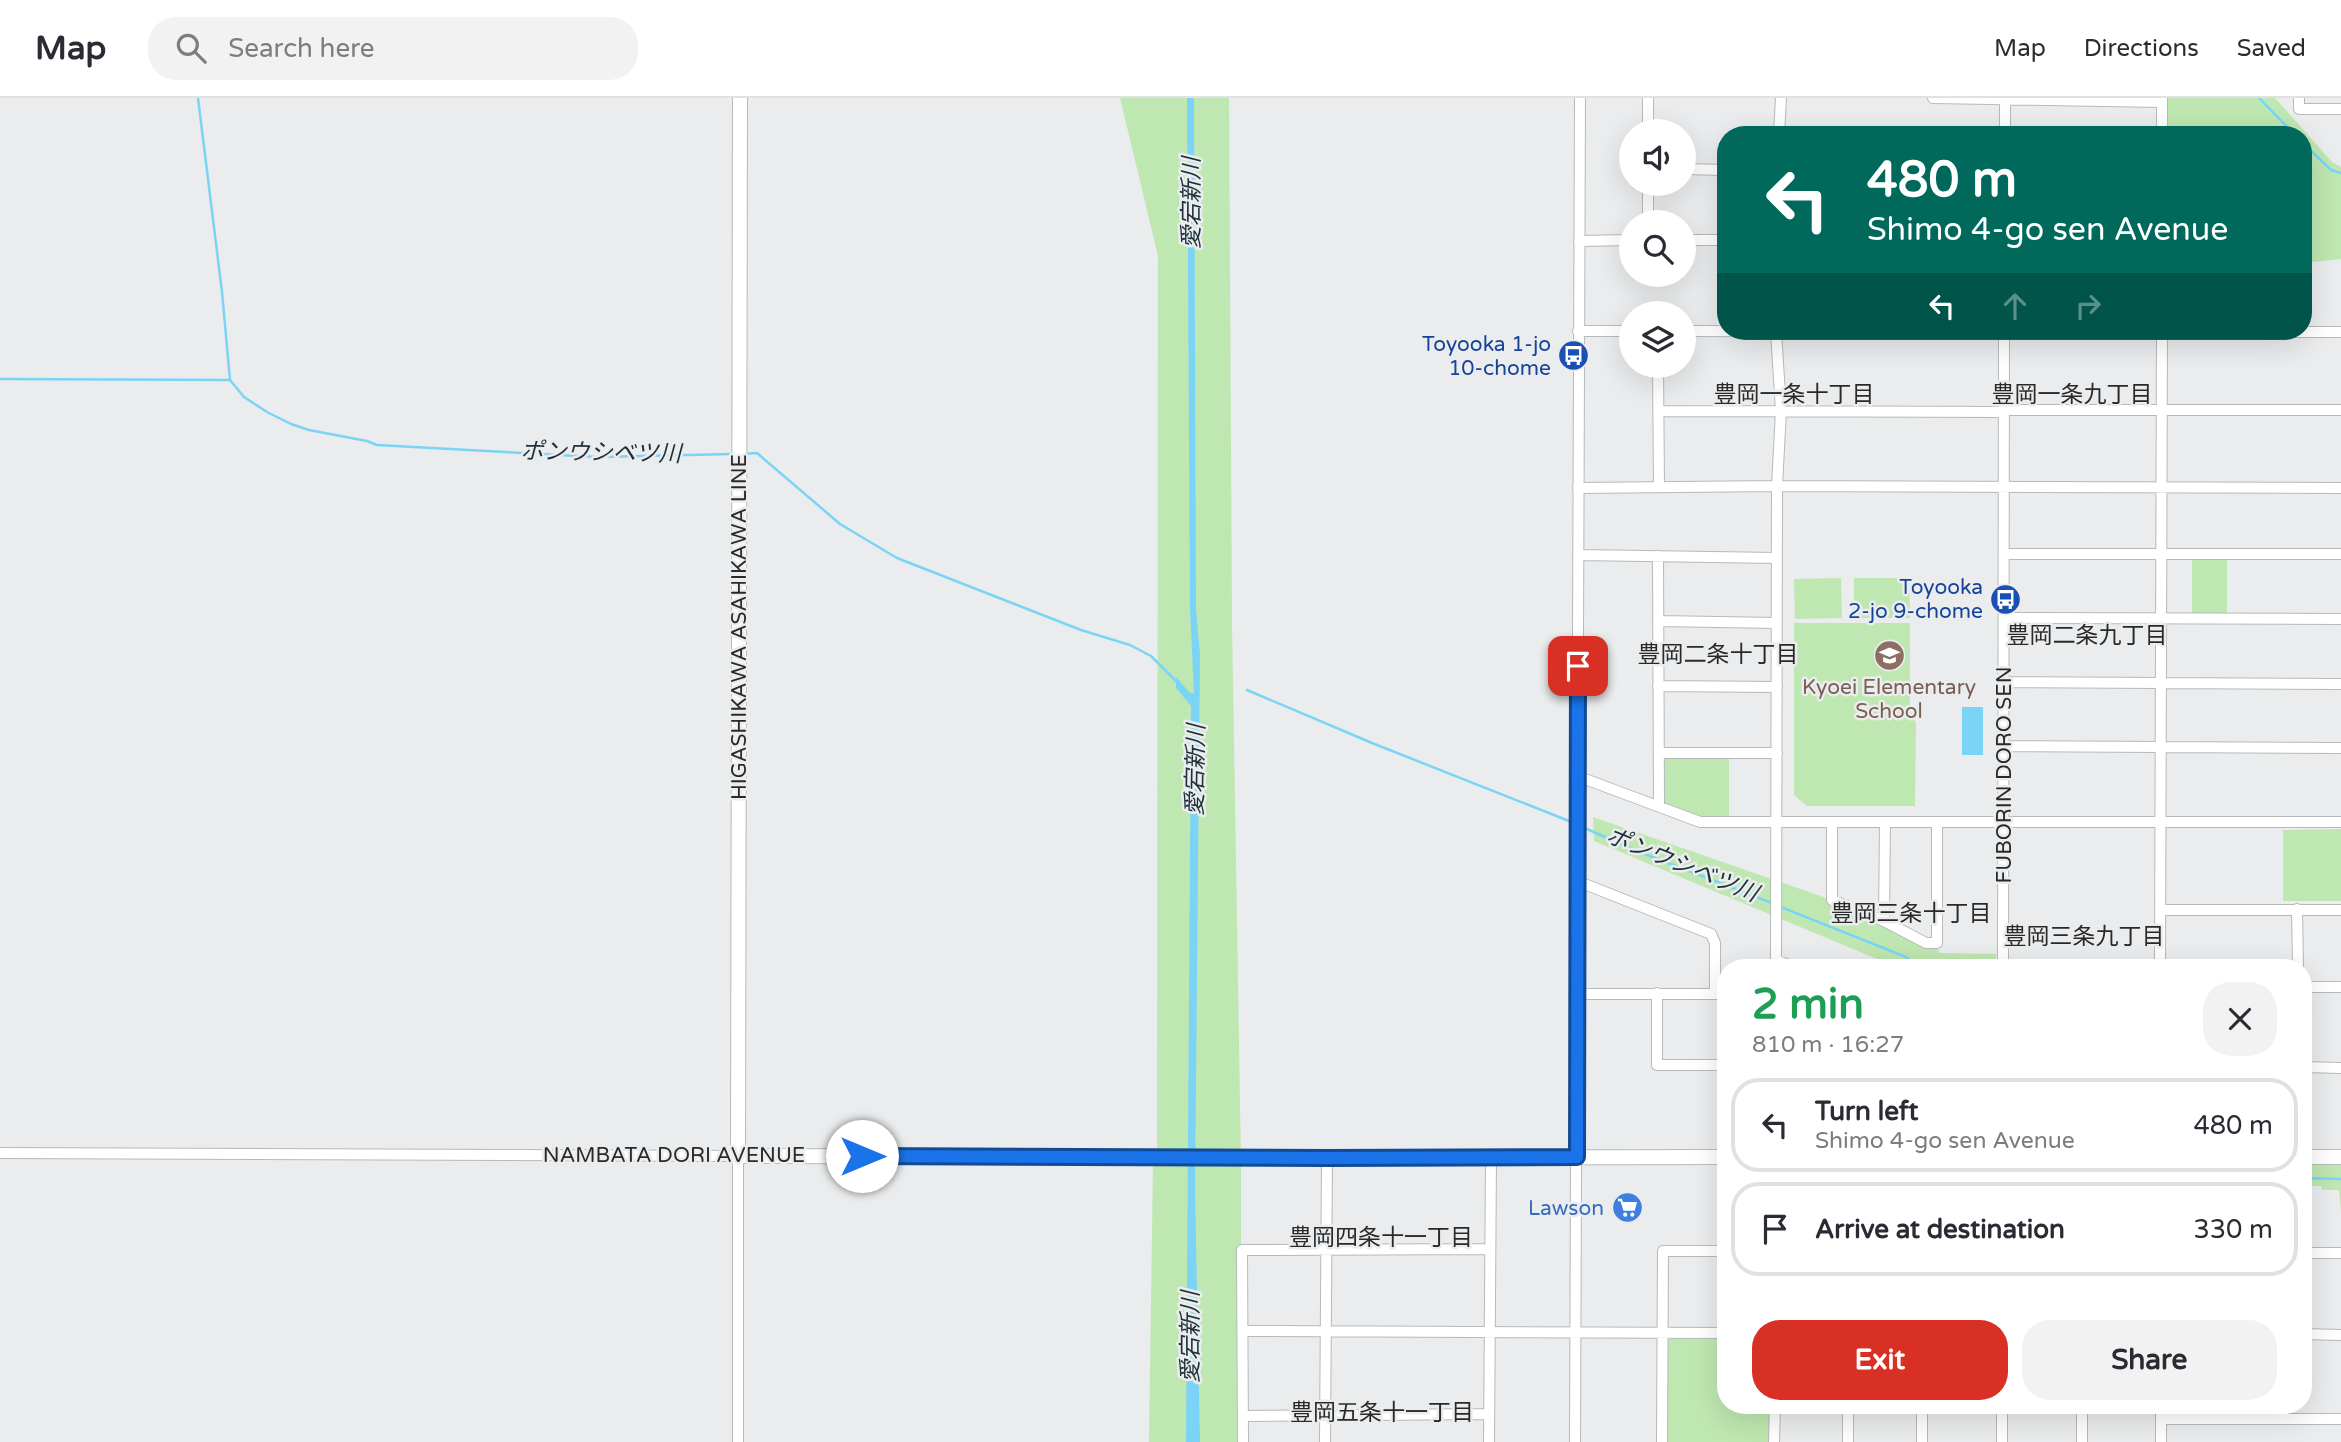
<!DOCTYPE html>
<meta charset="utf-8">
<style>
:root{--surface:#fff;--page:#f2f2f3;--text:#2b2b33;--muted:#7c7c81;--line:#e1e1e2;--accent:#d93025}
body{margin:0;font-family:"Varela Round","Noto Sans JP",sans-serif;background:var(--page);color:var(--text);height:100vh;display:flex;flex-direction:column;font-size:26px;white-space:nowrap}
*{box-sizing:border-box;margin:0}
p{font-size:23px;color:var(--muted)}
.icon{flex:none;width:38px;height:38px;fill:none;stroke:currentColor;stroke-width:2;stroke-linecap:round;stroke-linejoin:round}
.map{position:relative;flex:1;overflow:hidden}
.side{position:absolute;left:1717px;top:861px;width:595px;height:455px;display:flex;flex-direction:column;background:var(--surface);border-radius:28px;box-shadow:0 7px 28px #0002}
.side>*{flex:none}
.banner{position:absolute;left:1717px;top:28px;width:595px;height:214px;border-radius:28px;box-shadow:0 7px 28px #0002;background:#00695c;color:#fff;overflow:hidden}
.controls{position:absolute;left:1619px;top:21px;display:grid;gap:14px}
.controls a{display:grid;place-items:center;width:77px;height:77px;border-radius:50%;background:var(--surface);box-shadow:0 7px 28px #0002;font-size:35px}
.pin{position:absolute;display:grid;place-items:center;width:60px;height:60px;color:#fff;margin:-30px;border-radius:14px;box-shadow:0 4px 10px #0006}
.me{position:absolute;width:77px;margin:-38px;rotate:90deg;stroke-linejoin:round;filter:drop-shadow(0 0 5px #0008)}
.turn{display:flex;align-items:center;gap:24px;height:147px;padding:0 35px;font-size:32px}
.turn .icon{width:91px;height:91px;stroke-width:2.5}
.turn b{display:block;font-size:49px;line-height:60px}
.lanes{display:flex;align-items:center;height:66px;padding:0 35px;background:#0003;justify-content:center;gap:35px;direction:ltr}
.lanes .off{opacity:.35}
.round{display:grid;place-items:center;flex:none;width:74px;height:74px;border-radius:28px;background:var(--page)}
.headline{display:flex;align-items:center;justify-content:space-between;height:119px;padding:0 35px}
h1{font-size:42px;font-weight:700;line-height:52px;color:#1e9e55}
.primary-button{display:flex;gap:14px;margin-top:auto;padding:14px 35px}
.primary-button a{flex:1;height:80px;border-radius:28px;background:var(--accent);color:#fff;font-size:28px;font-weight:700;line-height:80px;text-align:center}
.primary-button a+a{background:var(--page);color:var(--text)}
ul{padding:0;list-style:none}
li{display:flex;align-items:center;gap:21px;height:94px;margin:0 14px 10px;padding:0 21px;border:4px solid var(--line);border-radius:28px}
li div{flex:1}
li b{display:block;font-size:26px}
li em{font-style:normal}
header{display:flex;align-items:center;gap:42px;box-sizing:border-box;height:98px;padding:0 35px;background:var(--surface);border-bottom:2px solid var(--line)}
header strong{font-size:33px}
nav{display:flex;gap:38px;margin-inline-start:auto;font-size:24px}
.search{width:490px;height:63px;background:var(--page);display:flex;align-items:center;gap:18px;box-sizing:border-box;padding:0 24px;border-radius:28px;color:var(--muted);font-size:26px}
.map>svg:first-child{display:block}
</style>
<header>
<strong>Map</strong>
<div class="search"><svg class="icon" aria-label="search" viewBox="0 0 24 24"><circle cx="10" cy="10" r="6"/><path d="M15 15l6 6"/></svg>Search here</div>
<nav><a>Map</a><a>Directions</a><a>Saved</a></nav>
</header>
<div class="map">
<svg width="2341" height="1344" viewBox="0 0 2341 1344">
<rect width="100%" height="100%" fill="#eaeced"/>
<path fill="#bfe7b1" d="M 1120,0 L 1229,0 L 1232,524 L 1241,1065 L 1241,1344 L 1149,1344 L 1153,1064 L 1157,1056 L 1158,158 Z
M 2167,0 L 2275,0 L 2332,64 L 2341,69 L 2341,161 L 2303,165 L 2303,37 L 2166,37 Z
M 2192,462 L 2227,462 L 2227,515 L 2192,515 Z
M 1841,480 L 1842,520 L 1795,521 L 1794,481 Z
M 1854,480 L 1909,480 L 1910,520 L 1854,520 Z
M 1794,525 L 1910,525 L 1910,611 L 1916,625 L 1915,708 L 1807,708 L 1794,697 Z
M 1664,660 L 1729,660 L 1729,720 L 1702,720 L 1665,707 Z
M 1593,719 L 1832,802 L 1937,845 L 1939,855 L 1996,856 L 1996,870 L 1889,870 L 1889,866 L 1594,743 Z
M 2341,731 L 2341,803 L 2283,803 L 2283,732 Z
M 2303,1059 L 2341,1059 L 2341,1113 L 2339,1092 L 2322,1092 L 2321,1088 L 2303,1088 Z
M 1665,1241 L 1725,1241 L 1726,1307 L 1770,1307 L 1769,1344 L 1667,1344 Z"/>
<path fill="#7bd4f6" d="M 1187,0 L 1194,0 L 1196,511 L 1200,557 L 1195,1092 L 1200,1344 L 1186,1344 L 1191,608 L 1176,590 L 1176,579 L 1190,595 L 1194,595 L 1190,511 Z
M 1962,609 L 1983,609 L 1983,657 L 1962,657 Z"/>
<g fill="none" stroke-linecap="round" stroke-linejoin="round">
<path stroke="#7bd4f6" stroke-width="2.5" d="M 198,0 L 222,194 L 230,282 L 244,299 L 267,314 L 291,326 L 309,332 L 367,343 L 377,347 L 597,359 L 733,356
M 2259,0 L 2295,37
M 2303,45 L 2331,72 L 2341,75
M 0,281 L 230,282
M 743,356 L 757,355 L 840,426 L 897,460 L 1081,532 L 1130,547 L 1151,558 L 1178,585
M 1247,592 L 1372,645 L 1574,725
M 1580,728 L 1637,753 L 1772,805
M 1778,808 L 1906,859 L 1919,870
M 2303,1080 L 2341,1081"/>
<defs>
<path id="minor" d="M 1648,0 L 1648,33
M 1933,0 L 2162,4
M 2299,0 L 2299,11 L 2341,11
M 1779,37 L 1781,0
M 2005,37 L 2005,0
M 2162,37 L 2162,0
M 1684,71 L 1726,72
M 1648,124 L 1648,86
M 1684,142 L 1726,142
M 1579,143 L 1631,142
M 1578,233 L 1631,233
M 1684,233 L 2341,234
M 1658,268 L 1659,389
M 2004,312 L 2341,312
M 1658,313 L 2004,314
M 1578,390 L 1777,388 L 2341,390
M 2004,456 L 2341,456
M 1578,457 L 1777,460
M 1658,458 L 1659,708
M 2004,520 L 2341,521
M 1658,523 L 1777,525
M 2004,584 L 2341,586
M 1658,588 L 1777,589
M 2004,648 L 2341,650
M 1659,655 L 1777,655
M 1577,678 L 1700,724 L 2341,724
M 1832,724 L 1832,802 L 1884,823 L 1926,845 L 1937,845 L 1937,724
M 1577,783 L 1711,836 L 1715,845 L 1715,896
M 2297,811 L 2298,870
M 2160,812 L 2341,812
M 1884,823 L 1885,724
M 1776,862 L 1796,870
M 1776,870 L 1777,388 L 1781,313 L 1776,233
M 2003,870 L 2004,233
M 2160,870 L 2162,233
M 2303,889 L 2341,889
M 1657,895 L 1657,967 L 1726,967
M 1576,896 L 1726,896
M 2303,969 L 2341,970
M 0,1055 L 738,1058 L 738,1344
M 2303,1155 L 2341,1155
M 1243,1233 L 1726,1235
M 2303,1236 L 2341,1237
M 1922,1307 L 1922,1344
M 1243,1318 L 1489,1316
M 2161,1321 L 2341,1321
M 1243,1344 L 1242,1152 L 1489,1151
M 1325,1344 L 1327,1060
M 1489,1344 L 1491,1060
M 1575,1344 L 1580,0
M 1662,1344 L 1663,1153 L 1726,1153
M 1774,1344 L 1775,1307
M 1848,1344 L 1848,1307
M 2002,1344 L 2002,1307
M 2082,1344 L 2082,1307
M 2161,1344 L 2161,1307"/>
<path id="major" d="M 740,0 L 738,1058 L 1327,1060 L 1726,1059
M 2303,1059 L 2341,1059"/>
</defs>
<use href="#minor" stroke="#b7b9ba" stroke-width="12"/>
<use href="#major" stroke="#b7b9ba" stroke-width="16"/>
<use href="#minor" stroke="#fff" stroke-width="10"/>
<use href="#major" stroke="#fff" stroke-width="14"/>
</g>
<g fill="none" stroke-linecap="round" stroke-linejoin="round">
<defs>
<path id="route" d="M 862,1058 L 1327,1060 L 1577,1059 L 1578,568"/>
</defs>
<use href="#route" stroke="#114b97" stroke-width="18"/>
<use href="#route" stroke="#1a73e8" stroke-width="12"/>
</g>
<defs>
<symbol id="bus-disc" viewBox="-11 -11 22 22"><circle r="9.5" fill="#1a4fb4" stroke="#eaeced"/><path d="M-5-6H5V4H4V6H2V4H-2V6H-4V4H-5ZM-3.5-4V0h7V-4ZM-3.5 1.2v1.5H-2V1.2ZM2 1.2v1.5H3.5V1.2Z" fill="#fff"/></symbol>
<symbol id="school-disc" viewBox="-11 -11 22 22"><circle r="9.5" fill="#8d6e63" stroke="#eaeced"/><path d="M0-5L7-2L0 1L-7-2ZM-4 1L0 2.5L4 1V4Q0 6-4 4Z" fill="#fff"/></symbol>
<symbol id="supermarket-disc" viewBox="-11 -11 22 22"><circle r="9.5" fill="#3f7fe0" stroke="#eaeced"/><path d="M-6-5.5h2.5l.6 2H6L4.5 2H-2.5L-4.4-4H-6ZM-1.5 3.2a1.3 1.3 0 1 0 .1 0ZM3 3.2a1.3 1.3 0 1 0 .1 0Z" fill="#fff"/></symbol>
</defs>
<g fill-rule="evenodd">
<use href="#bus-disc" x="1556" y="240" width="35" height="35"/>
<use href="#bus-disc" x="1988" y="484" width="35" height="35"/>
<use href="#school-disc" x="1872" y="540" width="35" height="35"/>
<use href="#supermarket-disc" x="1610" y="1092" width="35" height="35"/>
</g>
<g text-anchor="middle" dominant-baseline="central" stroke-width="5" stroke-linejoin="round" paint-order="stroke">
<g font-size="21" fill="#164399" stroke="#eaeced" text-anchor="end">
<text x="1551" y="246">Toyooka 1-jo<tspan x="1551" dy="24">10-chome</tspan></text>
<text x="1983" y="489">Toyooka<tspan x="1983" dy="24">2-jo 9-chome</tspan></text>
</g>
<g font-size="21" fill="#29292a" stroke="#eaeced">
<text transform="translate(739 529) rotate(-90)">HIGASHIKAWA ASAHIKAWA LINE</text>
<text transform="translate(2004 677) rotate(-90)">FUBORIN DORO SEN</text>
<text x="674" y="1057">NAMBATA DORI AVENUE</text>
</g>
<g font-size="21" fill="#785e54" stroke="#eaeced">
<text x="1889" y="589">Kyoei Elementary<tspan x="1889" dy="24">School</tspan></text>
</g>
<g font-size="21" fill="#366cbe" stroke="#eaeced" text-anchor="end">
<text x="1604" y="1110">Lawson</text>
</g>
<g font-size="23" font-style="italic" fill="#1d313a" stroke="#eaeced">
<text transform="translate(1192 105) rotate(-90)">愛宕新川</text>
<text transform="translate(601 355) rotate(1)">ポンウシベツ川</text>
<text transform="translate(1196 672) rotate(-89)">愛宕新川</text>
<text transform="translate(1682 767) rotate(22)">ポンウシベツ川</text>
<text transform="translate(1191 1239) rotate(-90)">愛宕新川</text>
</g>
<g font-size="23" fill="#29292a" stroke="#eaeced">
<text x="1794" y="297">豊岡一条十丁目</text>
<text x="2072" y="297">豊岡一条九丁目</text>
<text x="2087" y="538">豊岡二条九丁目</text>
<text x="1718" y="557">豊岡二条十丁目</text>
<text x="1911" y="816">豊岡三条十丁目</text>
<text x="2084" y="839">豊岡三条九丁目</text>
<text x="1381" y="1140">豊岡四条十一丁目</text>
<text x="1382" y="1315">豊岡五条十一丁目</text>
</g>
</g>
</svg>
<div class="controls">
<a><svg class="icon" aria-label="sound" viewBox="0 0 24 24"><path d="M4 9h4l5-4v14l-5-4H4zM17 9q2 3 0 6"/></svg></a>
<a><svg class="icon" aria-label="search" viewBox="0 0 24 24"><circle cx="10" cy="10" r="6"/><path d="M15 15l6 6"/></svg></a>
<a><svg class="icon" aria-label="layers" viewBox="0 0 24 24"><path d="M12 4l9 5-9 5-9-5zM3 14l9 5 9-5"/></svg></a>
</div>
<div class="pin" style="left:1578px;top:568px;background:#d93025"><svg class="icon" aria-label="arrive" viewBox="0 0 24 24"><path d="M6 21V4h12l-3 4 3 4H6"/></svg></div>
<svg class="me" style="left:862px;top:1058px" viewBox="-20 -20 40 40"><circle r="19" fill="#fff"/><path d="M0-13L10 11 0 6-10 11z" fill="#1a73e8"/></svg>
<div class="banner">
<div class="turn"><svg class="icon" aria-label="left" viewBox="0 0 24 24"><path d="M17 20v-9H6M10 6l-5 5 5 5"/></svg><div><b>480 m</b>Shimo 4-go sen Avenue</div></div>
<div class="lanes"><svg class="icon" aria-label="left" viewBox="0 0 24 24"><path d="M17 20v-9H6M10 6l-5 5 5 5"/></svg><svg class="icon off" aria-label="ahead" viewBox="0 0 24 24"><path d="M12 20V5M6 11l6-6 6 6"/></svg><svg class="icon off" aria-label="right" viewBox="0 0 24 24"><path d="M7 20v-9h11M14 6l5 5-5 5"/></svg></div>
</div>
<section class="side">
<div class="headline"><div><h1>2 min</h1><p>810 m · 16:27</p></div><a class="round"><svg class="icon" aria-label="close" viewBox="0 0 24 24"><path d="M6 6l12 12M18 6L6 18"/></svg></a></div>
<ul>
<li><svg class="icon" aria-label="left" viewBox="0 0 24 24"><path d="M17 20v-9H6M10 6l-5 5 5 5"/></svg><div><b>Turn left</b><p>Shimo 4-go sen Avenue</p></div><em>480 m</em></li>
<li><svg class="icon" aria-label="arrive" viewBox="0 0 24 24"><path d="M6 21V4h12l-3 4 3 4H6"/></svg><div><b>Arrive at destination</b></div><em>330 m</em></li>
</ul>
<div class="primary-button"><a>Exit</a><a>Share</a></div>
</section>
</div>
